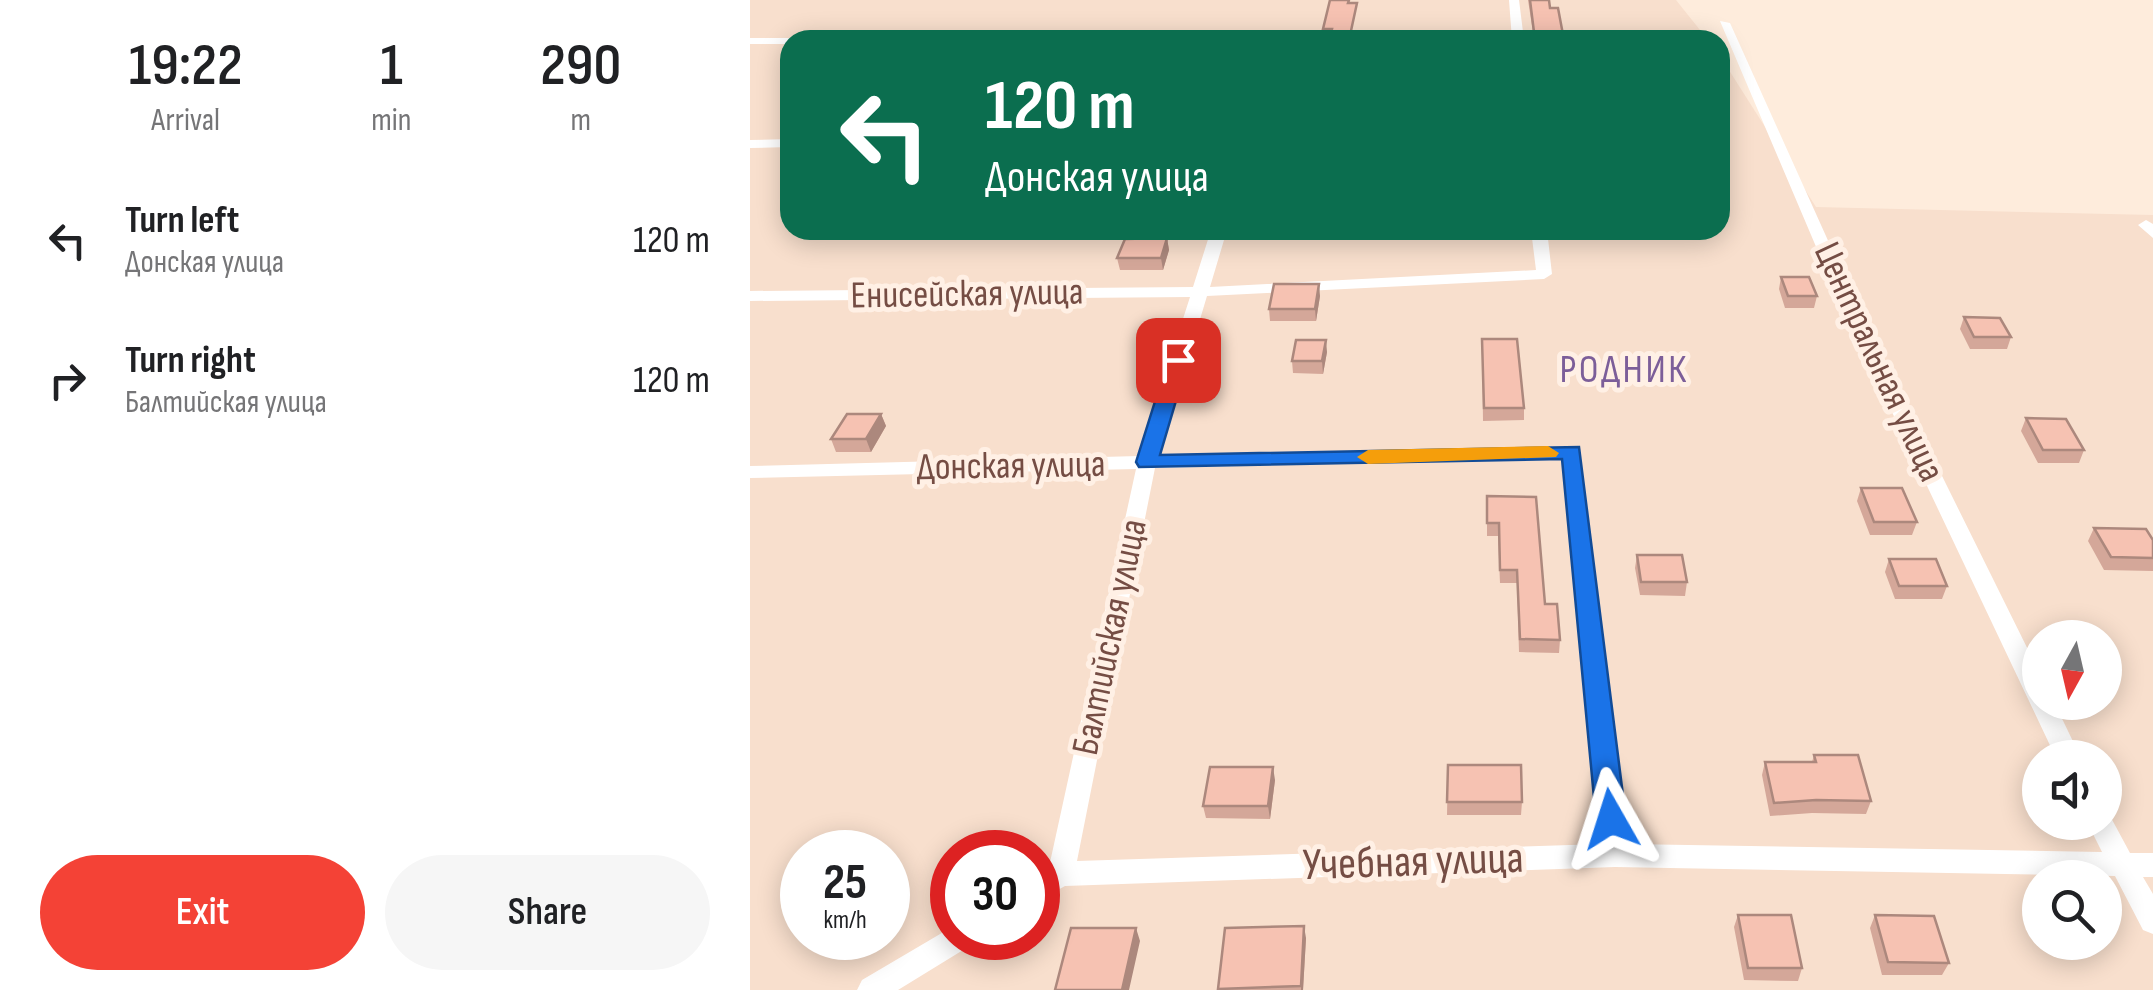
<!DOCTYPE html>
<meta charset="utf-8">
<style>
:root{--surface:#fff;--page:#f6f6f6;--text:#202124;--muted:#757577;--accent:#f44236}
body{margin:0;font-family:"Sofia Sans Condensed",sans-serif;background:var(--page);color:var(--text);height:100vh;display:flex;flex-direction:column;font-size:38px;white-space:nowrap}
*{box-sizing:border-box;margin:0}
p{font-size:32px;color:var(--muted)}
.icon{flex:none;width:55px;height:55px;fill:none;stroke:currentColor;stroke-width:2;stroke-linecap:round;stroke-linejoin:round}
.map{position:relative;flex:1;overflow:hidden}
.drawer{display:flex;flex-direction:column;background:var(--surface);width:750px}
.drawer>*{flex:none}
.guide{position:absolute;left:30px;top:30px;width:950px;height:210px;border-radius:30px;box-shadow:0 5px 25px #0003;background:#0b6e4f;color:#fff;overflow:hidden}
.needle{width:65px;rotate:188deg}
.buttons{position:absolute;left:1272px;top:620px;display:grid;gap:20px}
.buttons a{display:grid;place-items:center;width:100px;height:100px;border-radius:50%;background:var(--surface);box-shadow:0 5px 25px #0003;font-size:50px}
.speed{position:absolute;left:30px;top:830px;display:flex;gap:20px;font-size:50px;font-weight:700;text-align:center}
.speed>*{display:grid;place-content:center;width:130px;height:130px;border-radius:50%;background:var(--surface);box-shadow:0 5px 25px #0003;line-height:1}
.speed small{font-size:25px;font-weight:400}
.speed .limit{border:15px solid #d22;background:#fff;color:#111}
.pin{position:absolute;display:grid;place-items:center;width:85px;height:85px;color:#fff;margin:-42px;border-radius:20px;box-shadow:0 5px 15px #0006}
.me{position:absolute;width:110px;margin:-55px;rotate:354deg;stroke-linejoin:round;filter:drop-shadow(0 0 8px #0008)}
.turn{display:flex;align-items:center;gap:35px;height:210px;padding:0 40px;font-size:45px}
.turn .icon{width:130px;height:130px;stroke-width:2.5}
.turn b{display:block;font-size:70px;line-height:85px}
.eta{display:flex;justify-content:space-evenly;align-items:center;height:170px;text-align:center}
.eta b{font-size:60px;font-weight:600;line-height:70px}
.action{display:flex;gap:20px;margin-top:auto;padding:20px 40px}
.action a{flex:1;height:115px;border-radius:60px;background:var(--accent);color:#fff;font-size:40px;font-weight:600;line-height:115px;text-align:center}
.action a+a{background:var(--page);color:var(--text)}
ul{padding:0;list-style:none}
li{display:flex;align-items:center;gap:30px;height:140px;padding:0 40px}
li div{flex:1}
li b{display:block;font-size:38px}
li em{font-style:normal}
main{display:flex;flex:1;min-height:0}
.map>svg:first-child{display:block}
</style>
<main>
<section class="drawer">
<div class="eta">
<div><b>19:22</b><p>Arrival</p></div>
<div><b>1</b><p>min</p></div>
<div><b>290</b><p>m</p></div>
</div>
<ul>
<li><svg class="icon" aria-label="left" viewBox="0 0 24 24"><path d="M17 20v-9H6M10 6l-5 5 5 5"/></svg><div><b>Turn left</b><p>Донская улица</p></div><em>120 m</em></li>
<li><svg class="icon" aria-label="right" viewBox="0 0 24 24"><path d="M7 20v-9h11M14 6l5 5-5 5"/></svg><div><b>Turn right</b><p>Балтийская улица</p></div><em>120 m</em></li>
</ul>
<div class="action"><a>Exit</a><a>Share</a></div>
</section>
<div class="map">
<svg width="1403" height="990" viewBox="0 0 1403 990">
<rect width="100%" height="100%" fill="#feecdc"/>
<path fill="#f8dfcd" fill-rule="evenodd" d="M 0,0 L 926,0 L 958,40 L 40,40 L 40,230 L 970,230 L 970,56 L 1066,207 L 1403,215 L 1403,990 L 0,990 ZM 1290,638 L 1355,638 L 1355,702 L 1290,702 ZM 1290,758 L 1355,758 L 1355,822 L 1290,822 ZM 52,852 L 138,852 L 138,938 L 52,938 ZM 202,852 L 288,852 L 288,938 L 202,938 ZM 1290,878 L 1355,878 L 1355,942 L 1290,942 Z"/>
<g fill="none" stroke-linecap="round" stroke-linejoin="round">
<path fill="#fff" fill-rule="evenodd" d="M 759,0 L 769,0 L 774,40 L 762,40 Z
M 970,21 L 980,23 L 1103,296 L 1290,674 L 1290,702 L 1304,702 L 1331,758 L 1306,758 L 1087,296 Z
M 529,33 L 533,34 L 535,40 L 105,40 L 111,37 Z
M 0,38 L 40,38 L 45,40 L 40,40 L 40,44 L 0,44 Z
M 40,139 L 40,147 L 0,148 L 0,140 Z
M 1396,220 L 1403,224 L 1403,238 L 1388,225 Z
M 461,230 L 477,230 L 460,287 L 786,270 L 781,230 L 797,230 L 802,274 L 794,279 L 457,296 L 409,456 L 829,448 L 877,844 L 1352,852 L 1337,822 L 1355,822 L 1355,813 L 1359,814 L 1380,853 L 1403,853 L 1403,877 L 1393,877 L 1403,894 L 1403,934 L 1393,930 L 1365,876 L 865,867 L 315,886 L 288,901 L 288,874 L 299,867 L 386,469 L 0,478 L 0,466 L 389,456 L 440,297 L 0,301 L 0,291 L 443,287 ZM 813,458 L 851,844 L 327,861 L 405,468 Z
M 202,927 L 202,938 L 222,938 L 218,947 L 148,990 L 107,990 L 112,980 Z"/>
</g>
<path fill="#d4a799" d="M 778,0 L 799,0 L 800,8 L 814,40 L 784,39 Z
M 417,238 L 419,250 L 413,270 L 370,270 L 367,258 Z
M 1031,277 L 1067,296 L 1064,308 L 1035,308 L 1029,289 Z
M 570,296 L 566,321 L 520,321 L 519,309 Z
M 1214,317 L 1261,337 L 1257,349 L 1220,349 L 1210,329 Z
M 732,339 L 774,408 L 774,420 L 733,421 Z
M 577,352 L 573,374 L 543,373 L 542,361 Z
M 131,414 L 136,426 L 121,452 L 86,452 L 81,439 Z
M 1276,418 L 1334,450 L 1329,463 L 1288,463 L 1271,431 Z
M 1111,488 L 1167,522 L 1162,535 L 1120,535 L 1107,501 Z
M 737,496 L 795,604 L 810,640 L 809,653 L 769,652 L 767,583 L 750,583 L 748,536 L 737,536 Z
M 1344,528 L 1403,540 L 1403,571 L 1354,570 L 1338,541 Z
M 887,555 L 937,582 L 935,596 L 890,595 L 885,568 Z
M 1139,559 L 1197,586 L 1192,599 L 1145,599 L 1135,572 Z
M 1064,755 L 1121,801 L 1116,814 L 1062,813 L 1020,816 L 1012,775 L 1015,762 L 1062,762 Z
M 698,765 L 772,802 L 771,815 L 697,815 Z
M 525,780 L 520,819 L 456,818 L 453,806 Z
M 988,915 L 1052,968 L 1048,981 L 994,980 L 984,927 Z
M 1125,915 L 1199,963 L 1192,975 L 1132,975 L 1120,928 Z
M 475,928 L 556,938 L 553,990 L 468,990 Z"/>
<path fill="#ac887d" d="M 417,238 L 419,250 L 413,270 L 411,258 Z
M 569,284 L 570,296 L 566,321 L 565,309 Z
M 576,340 L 577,352 L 573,374 L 572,361 Z
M 131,414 L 136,426 L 121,452 L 116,439 Z
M 523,767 L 525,780 L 520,819 L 518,806 Z
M 554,926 L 556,938 L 553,990 L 551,990 Z
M 386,928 L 390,941 L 379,990 L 372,990 Z"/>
<path fill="#f6c2b2" stroke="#ac887d" stroke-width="2.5" d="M 580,0 L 599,0 L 598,3 L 607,3 L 599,40 L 579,40 L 582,29 L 573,29 Z
M 780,0 L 799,0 L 800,8 L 808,8 L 814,40 L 790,40 L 789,32 L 784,32 Z
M 417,238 L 411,258 L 367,258 L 375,239 Z
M 1031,277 L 1059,277 L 1067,296 L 1038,296 Z
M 524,284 L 569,284 L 565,309 L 519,309 Z
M 1214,317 L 1250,318 L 1261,337 L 1224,337 Z
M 732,339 L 767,339 L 774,408 L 734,408 Z
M 546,340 L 576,340 L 572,361 L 542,361 Z
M 97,414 L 131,414 L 116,439 L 81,439 Z
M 1276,418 L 1316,419 L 1334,450 L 1293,450 Z
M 1111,488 L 1152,488 L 1167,522 L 1124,522 Z
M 737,496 L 786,497 L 795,604 L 807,604 L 810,640 L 770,639 L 767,570 L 750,570 L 749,523 L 737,523 Z
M 1344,528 L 1396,529 L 1403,540 L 1403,558 L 1361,557 Z
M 887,555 L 932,555 L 937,582 L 891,582 Z
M 1139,559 L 1186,559 L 1197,586 L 1149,586 Z
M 1064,755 L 1108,755 L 1121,801 L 1066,800 L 1024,803 L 1015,762 L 1066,762 Z
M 698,765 L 771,765 L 772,802 L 697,802 Z
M 460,767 L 523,767 L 518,806 L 453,806 Z
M 988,915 L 1041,915 L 1052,968 L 998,968 Z
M 1125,915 L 1184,916 L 1199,963 L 1138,962 Z
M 554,926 L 551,986 L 468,989 L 475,928 Z
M 321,928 L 386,928 L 372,990 L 305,990 Z"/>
<path fill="#1a73e8" stroke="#114b97" stroke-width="2.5" d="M 428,354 L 438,360 L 410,455 L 829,447 L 876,819 L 872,828 L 861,831 L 851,828 L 846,819 L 812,459 L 389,467 L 386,462 L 418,360 Z"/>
<path fill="#f59e0b" d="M 798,446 L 809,453 L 806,457 L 618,464 L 607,457 L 618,450 Z"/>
<g text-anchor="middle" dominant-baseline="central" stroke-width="10" stroke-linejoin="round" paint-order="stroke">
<g font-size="38" fill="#754d44" stroke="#fff0e5">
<text transform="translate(217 294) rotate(-1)">Енисейская улица</text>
<text transform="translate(1129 362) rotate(65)">Центральная улица</text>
<text transform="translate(261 466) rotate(-1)">Донская улица</text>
<text transform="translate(360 637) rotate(-78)">Балтийская улица</text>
</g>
<g font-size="40" letter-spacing="2.5" fill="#7c5e99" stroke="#fff0e5">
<text x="874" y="370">РОДНИК</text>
</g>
<g font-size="45" fill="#754d44" stroke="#fff0e5">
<text transform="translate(663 862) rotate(-2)">Учебная улица</text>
</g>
</g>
</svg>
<div class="buttons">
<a><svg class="needle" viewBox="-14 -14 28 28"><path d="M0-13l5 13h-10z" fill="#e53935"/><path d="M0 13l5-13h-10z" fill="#757577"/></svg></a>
<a><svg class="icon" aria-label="sound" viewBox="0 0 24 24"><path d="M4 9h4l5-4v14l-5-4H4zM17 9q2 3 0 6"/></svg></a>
<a><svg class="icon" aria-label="search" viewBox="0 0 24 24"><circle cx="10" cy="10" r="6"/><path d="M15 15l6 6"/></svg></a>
</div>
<div class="speed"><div>25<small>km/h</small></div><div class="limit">30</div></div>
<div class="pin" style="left:428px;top:360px;background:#d93025"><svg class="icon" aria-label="arrive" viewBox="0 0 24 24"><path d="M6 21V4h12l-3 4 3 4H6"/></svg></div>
<svg class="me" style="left:861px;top:819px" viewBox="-20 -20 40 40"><path d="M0-17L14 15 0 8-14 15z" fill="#1a73e8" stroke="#fff" stroke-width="4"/></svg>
<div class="guide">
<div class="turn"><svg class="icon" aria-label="left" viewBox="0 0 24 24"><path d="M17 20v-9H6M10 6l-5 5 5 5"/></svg><div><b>120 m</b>Донская улица</div></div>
</div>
</div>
</main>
